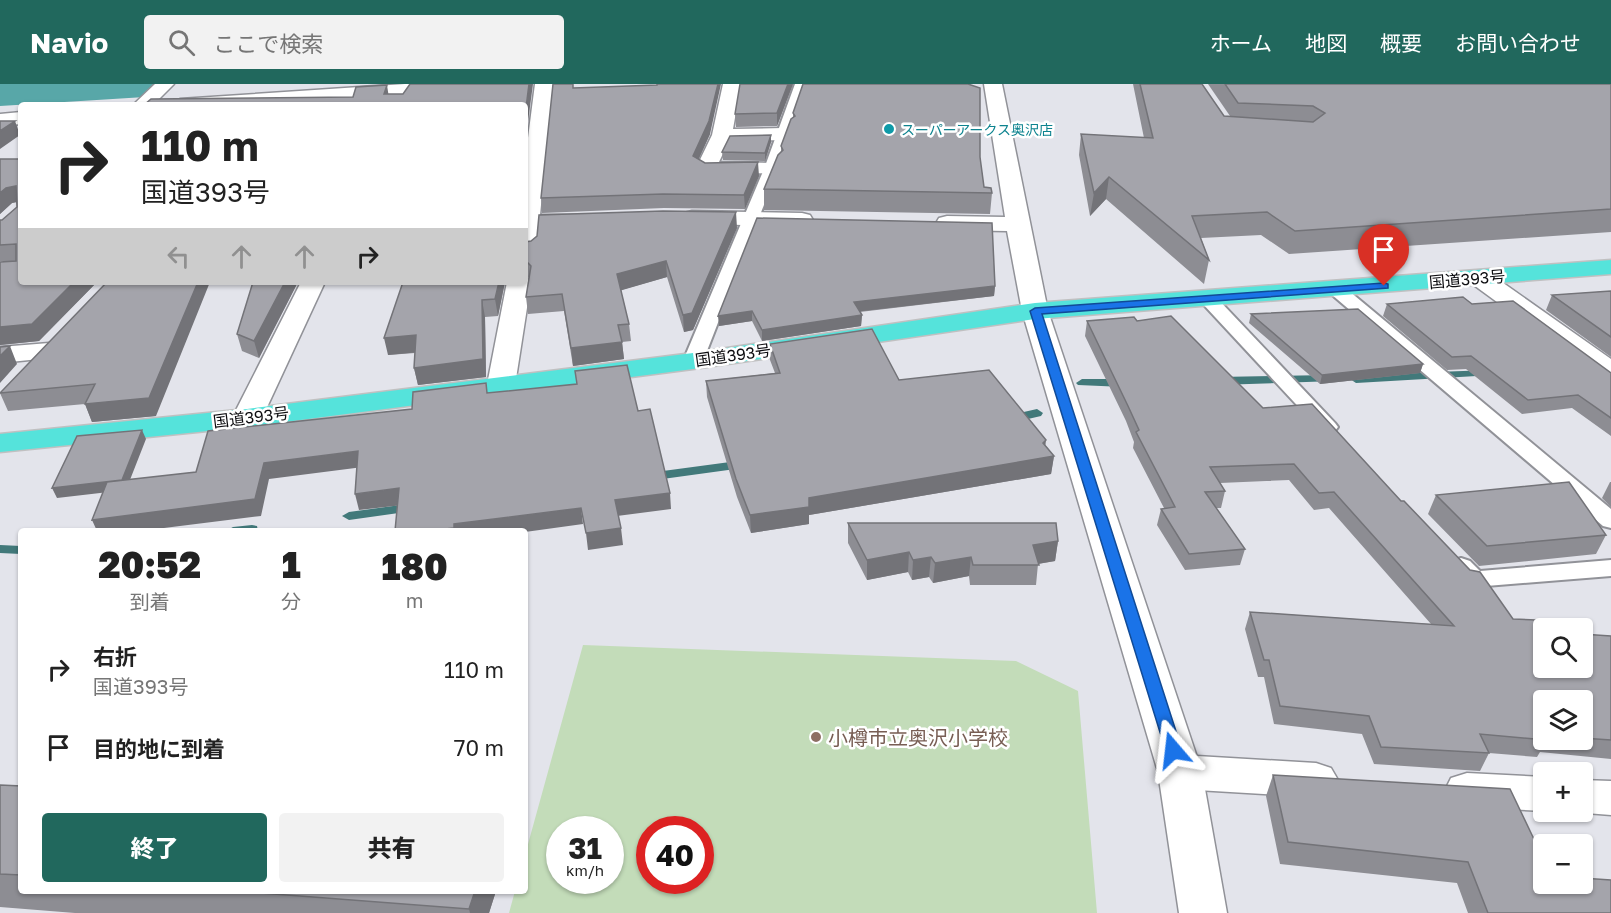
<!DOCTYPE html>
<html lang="ja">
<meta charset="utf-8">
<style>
:root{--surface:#fff;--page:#f2f2f2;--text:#222;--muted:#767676;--accent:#21685d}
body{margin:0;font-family:"Golos Text","Noto Sans JP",sans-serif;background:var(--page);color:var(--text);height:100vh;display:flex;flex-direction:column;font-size:22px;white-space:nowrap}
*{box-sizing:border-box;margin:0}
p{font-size:20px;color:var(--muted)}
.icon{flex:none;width:33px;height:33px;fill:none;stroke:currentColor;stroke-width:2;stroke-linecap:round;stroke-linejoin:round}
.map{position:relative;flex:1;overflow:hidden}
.panel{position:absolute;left:18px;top:444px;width:510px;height:366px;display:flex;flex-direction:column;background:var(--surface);border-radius:6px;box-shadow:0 2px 4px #0004}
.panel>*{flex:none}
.banner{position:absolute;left:18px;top:18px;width:510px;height:183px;border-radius:6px;box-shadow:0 2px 4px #0004;background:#fff;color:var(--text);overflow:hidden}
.buttons{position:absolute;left:1533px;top:534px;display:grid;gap:12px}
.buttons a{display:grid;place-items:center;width:60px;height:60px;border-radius:6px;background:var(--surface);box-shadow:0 2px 4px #0004;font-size:30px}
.speed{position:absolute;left:546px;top:732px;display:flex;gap:12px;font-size:30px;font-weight:700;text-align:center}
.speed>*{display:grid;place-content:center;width:78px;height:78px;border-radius:50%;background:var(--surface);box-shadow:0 2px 4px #0004;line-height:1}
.speed small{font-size:15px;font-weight:400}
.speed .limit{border:9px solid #d22;background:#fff;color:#111}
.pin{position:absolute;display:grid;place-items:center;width:51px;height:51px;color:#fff;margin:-62px -26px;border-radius:50% 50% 50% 0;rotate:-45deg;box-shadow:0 0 6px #0007}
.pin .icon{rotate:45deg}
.me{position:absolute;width:66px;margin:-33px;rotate:343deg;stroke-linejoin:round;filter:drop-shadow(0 0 4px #0008)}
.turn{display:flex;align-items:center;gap:21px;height:126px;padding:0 24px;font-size:27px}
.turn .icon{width:78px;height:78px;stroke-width:2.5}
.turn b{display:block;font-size:42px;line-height:51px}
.lanes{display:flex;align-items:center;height:57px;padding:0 24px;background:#0003;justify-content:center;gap:30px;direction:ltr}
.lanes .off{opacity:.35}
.eta{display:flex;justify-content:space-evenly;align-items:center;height:102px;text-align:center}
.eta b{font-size:36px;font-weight:800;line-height:42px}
.action{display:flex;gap:12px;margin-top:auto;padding:12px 24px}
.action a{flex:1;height:69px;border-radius:6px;background:var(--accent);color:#fff;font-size:24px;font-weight:800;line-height:69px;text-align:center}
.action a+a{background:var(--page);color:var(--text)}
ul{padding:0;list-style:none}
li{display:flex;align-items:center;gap:18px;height:78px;padding:0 24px}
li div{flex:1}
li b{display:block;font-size:22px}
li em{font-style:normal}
header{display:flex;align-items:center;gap:36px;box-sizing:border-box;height:84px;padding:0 30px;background:var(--accent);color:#fff}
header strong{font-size:28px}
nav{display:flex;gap:33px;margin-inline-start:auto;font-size:21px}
.search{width:420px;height:54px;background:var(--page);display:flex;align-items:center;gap:15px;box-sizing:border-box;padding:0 21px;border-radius:6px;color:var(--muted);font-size:22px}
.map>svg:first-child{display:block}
</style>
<header>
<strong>Navio</strong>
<div class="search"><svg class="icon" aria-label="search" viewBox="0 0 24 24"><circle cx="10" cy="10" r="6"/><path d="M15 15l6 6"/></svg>ここで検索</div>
<nav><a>ホーム</a><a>地図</a><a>概要</a><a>お問い合わせ</a></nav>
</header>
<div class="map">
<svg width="1611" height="829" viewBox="0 0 1611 829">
<rect width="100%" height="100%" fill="#e3e4eb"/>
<path fill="#c3dcb9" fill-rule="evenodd" d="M 583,561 L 1016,577 L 1078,607 L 1097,829 L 509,829 L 515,807 L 525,807 L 525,771 ZM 560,746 L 610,746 L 610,796 L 560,796 ZM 650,746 L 700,746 L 700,796 L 650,796 Z"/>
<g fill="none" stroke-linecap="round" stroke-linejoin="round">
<path fill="#42797a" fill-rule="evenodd" d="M 1490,286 L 1494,287 L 1496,289 L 1494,291 L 1356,299 L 1350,295 L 1356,291 Z
M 1331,291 L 1337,295 L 1335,297 L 1218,301 L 1212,297 L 1218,293 Z
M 1082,295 L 1124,295 L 1130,299 L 1124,303 L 1078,301 L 1076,299 Z
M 1037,325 L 1043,329 L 1041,332 L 1010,339 L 1004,335 L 1006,332 Z
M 745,376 L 750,377 L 751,380 L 750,383 L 648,397 L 641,393 L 648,389 Z
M 415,419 L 420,420 L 422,423 L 420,426 L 349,436 L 342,432 L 349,428 Z
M 252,441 L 257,442 L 258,447 L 226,447 L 233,443 Z
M 0,461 L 21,462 L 21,470 L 0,469 Z"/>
<path fill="#58a7a8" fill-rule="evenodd" d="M 0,0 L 166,0 L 160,9 L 145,13 L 0,22 Z"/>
<defs>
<path id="lane" d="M 795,0 L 807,0 L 778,85 L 703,277 L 700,281 L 686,281 L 683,277 L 764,85 Z
M 1337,201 L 1343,202 L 1611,425 L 1611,444 L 1603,442 L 1331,210 L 1328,206 L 1331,202 Z
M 1208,210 L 1214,211 L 1335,339 L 1338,343 L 1335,347 L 1321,347 L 1202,219 L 1199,215 Z
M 1461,474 L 1470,477 L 1480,487 L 1611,476 L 1611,492 L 1474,503 L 1465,501 L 1449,482 L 1452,477 Z"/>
<path id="street" d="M 155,0 L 174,0 L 153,21 L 133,21 Z
M 535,0 L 553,0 L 540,131 L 591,131 L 594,136 L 591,141 L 539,144 L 537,166 L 533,171 L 525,173 L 525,77 Z
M 723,0 L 741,0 L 733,45 L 783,44 L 793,50 L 783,56 L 729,57 L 719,78 L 771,79 L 778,81 L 781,85 L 778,89 L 706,90 L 699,88 L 696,84 L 712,51 Z
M 984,0 L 1002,0 L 1048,227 L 1044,233 L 1035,235 L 1026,233 L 1022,227 L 1007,147 L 947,146 L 939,144 L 936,139 L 939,134 L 947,132 L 1005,133 Z
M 692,127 L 802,129 L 810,131 L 813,136 L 810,141 L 802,143 L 684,139 L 681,134 L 684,129 Z
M 1480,187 L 1489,189 L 1611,275 L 1611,296 L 1601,294 L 1471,199 L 1468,194 L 1471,189 Z
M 525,192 L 531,198 L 515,301 L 511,307 L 501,310 L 491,307 L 487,301 L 507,198 L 525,198 Z
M 301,198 L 325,198 L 262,334 L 258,340 L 247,343 L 236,340 L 232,334 Z
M 49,259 L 59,261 L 63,267 L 59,273 L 0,279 L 0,263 Z
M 1180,671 L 1316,679 L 1331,684 L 1338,696 L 1331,708 L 1316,713 L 1180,705 L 1165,700 L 1158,688 L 1165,676 Z
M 1467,689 L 1544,693 L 1544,727 L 1467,723 L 1451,718 L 1445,706 L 1451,694 Z
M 1582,696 L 1611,697 L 1611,731 L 1573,728 L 1582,728 Z"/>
<path id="secondary" d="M 405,0 L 491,0 L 482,5 L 258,21 L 171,21 L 180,15 Z
M 21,28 L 21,40 L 0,42 L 0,30 Z
M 1035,219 L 1044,221 L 1048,227 L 1202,688 L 1227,829 L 1179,829 L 1158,688 L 1022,227 L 1026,221 Z"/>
<path id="highway" d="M 1611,176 L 1611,190 L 1035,235 L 693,285 L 247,343 L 0,368 L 0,350 L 247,325 L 693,269 L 1035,219 Z"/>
</defs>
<use href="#lane" stroke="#919298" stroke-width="4"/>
<use href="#street" stroke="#919298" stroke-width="3"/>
<use href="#secondary" stroke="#919298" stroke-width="3"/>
<use href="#highway" stroke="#c0c0c1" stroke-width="3"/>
<use href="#lane" fill="#fff" fill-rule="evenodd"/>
<use href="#street" fill="#fff" fill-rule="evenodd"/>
<use href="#secondary" fill="#fff" fill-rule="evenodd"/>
<use href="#highway" fill="#55e3db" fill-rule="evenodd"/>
</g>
<path fill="#8d8d93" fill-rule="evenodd" d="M 793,0 L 777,42 L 736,43 L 735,30 Z
M 1133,0 L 1202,0 L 1224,32 L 1230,32 L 1208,0 L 1611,0 L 1611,148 L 1289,170 L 1261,151 L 1201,154 L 1209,176 L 1204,200 L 1106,115 L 1090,132 L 1079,71 L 1081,50 L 1144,54 Z
M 574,4 L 710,50 L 699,75 L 705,79 L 759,92 L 745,125 L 664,124 L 542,129 L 541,114 Z
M 793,29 L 980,73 L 984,103 L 992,109 L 990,130 L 764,126 L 764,105 L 781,68 L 781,62 L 793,33 Z
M 771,51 L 771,58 L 765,77 L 723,76 L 722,68 Z
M 0,75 L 21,75 L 21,198 L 97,198 L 39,257 L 0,261 L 0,178 L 16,177 L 0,177 L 0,136 L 2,136 L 17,123 L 17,118 L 12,119 L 0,130 Z
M 757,134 L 995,202 L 994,212 L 860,228 L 862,231 L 861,242 L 762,257 L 752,237 L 719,242 Z
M 737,144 L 693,246 L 684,248 L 667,193 L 621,206 L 629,240 L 631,257 L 622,258 L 624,275 L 573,282 L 564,227 L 528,230 L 526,213 L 529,194 L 525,190 L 525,158 Z
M 107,198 L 156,332 L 92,338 L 85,320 L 8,327 L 0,309 Z
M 253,198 L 298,198 L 259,274 L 242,267 L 237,250 Z
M 403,198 L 505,198 L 498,232 L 485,233 L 486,293 L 418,301 L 414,284 L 415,269 L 388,271 Z
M 1611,207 L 1611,273 L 1546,226 L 1552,211 Z
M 1387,220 L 1472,220 L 1611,289 L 1611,352 L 1572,324 L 1522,330 L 1466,285 L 1447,286 L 1383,232 Z
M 1251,230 L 1423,280 L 1420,289 L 1320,300 L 1249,239 Z
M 1087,237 L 1137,237 L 1263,324 L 1401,417 L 1513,535 L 1541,547 L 1611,552 L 1611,675 L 1540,668 L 1537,673 L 1489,669 L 1480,687 L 1374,680 L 1362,650 L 1274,640 L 1264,593 L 1258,593 L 1245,545 L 1250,528 L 1431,540 L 1329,424 L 1314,426 L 1289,396 L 1220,399 L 1225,407 L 1221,424 L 1216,424 L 1245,465 L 1240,481 L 1185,486 L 1157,441 L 1161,425 L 1164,424 L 1133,364 L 1134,358 L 1126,337 L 1085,252 ZM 1544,616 L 1582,616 L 1582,656 L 1544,656 Z
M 770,260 L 899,296 L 1046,362 L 1054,372 L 1051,390 L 809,431 L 809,440 L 751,449 L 737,413 L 707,313 L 706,297 L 775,289 L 770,276 Z
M 1610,398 L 1611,398 L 1611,423 L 1602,414 Z
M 1436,411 L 1606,451 L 1596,470 L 1479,482 L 1428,430 Z
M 848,439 L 1058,457 L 1055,477 L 1038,480 L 1036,501 L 970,501 L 969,492 L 933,499 L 929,493 L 912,496 L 908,488 L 867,496 L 848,459 Z
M 1273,691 L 1542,772 L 1611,829 L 1468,829 L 1457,799 L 1280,780 L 1266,712 Z
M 0,701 L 21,702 L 21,807 L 496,807 L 489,829 L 75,829 L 0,823 Z"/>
<path fill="#737378" d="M 529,0 L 533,0 L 525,60 L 525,32 Z
M 718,0 L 721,0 L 710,50 L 694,85 L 693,72 Z
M 788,0 L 793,0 L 777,42 L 777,29 Z
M 387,1 L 389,14 L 384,10 Z
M 15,37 L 20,51 L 0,65 L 0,47 Z
M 771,51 L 771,58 L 765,77 L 765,69 Z
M 758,78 L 759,92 L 745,125 L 744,111 Z
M 1109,93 L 1106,115 L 1090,132 L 1094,109 Z
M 16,102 L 21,117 L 12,119 L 0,130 L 0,109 L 6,104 Z
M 736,128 L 737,144 L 693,246 L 684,248 L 683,231 Z
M 666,177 L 667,193 L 619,207 L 617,190 Z
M 74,198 L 97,198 L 39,257 L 0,261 L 0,243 Z
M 198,198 L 210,198 L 156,332 L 92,338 L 85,320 Z
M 285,198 L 298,198 L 259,274 L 254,257 Z
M 499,198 L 505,198 L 498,232 L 495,215 Z
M 995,202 L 994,212 L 854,228 L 854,218 Z
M 482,216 L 485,233 L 486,293 L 418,301 L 414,284 Z
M 752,227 L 752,237 L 719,242 L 718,232 Z
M 862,231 L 861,242 L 762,257 L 762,246 Z
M 416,251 L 420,268 L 388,271 L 384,254 Z
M 622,258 L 624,275 L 573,282 L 571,264 Z
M 10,262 L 17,280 L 0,299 L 0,272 Z
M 1423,280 L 1420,289 L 1320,300 L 1322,291 Z
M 142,346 L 146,355 L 126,406 L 57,414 L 52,404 Z
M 1046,356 L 1044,373 L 1054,372 L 1051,390 L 809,431 L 809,440 L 751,449 L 750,431 L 809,414 L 1043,359 Z
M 358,367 L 363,383 L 269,395 L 261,432 L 140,447 L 97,447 L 92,436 L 264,379 Z
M 399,404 L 403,421 L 359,426 L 355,410 Z
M 670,409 L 671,425 L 617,432 L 615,416 Z
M 581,424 L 583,440 L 525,448 L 525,447 L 428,447 L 454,440 Z
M 621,444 L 623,461 L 588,466 L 586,449 Z
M 1058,457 L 1055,477 L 1031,481 L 1033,461 Z
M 909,468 L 908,488 L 867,496 L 867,476 Z
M 931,473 L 929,493 L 912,496 L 913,476 Z
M 971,473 L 969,492 L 933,499 L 935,479 Z
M 525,706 L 527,716 L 525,721 Z
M 475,807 L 496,807 L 489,829 L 470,829 L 469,825 Z"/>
<path fill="#a4a4ab" stroke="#737378" stroke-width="1.5" d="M 410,0 L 529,0 L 525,32 L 525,21 L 144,21 L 151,15 L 353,13 L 356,3 L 387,1 L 384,10 L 403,10 Z
M 553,0 L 573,0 L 573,4 L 657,1 L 657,0 L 718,0 L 709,37 L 693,72 L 705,79 L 758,78 L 744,111 L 663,110 L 541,114 Z
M 740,0 L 788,0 L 777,29 L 735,30 Z
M 803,0 L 968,0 L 980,4 L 980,73 L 984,103 L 991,104 L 992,109 L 764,105 L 778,71 L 783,66 L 781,62 L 791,35 L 795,32 L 793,29 Z
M 1140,0 L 1202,0 L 1224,32 L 1313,38 L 1325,29 L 1313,22 L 1238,19 L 1225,0 L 1611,0 L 1611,125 L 1295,147 L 1267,128 L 1192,132 L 1209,176 L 1109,93 L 1094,109 L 1081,50 L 1153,54 Z
M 0,37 L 15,37 L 0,47 Z
M 771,51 L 765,69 L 722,68 L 730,52 Z
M 0,75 L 21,75 L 21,198 L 74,198 L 32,240 L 0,243 L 0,178 L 16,177 L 16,160 L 0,161 L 0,136 L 2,136 L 17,123 L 16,102 L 6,104 L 0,109 Z
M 663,127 L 736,128 L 692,229 L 683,231 L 666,177 L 617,190 L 629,240 L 618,241 L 622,258 L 571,264 L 562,210 L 526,213 L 531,182 L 525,176 L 525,158 L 531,157 L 537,152 L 539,131 Z
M 757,134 L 992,139 L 995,202 L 854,218 L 862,231 L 762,246 L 752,227 L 718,232 Z
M 107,198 L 198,198 L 149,314 L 85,320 L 95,300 L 0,309 Z
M 253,198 L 285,198 L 254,257 L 237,250 Z
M 403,198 L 499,198 L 495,215 L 482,216 L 483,275 L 414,284 L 416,251 L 384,254 Z
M 1611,207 L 1611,253 L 1552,211 Z
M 1463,213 L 1472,220 L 1513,217 L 1611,289 L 1611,334 L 1578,311 L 1528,316 L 1471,272 L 1452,273 L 1387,220 Z
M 1358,225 L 1423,280 L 1322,291 L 1251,230 Z
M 1171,232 L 1263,324 L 1312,320 L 1401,417 L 1404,417 L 1470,486 L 1480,488 L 1513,535 L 1536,536 L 1541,547 L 1544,547 L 1544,584 L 1582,584 L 1582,550 L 1611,552 L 1611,656 L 1582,654 L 1582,616 L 1544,616 L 1544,656 L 1546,656 L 1480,650 L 1489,669 L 1381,663 L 1369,632 L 1280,622 L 1269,576 L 1264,576 L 1250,528 L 1454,542 L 1334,408 L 1319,409 L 1294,380 L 1210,383 L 1225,407 L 1205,408 L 1245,465 L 1189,470 L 1161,425 L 1175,423 L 1136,348 L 1139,346 L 1128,322 L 1087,237 L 1134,233 L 1137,237 Z
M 872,245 L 899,296 L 989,286 L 1046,356 L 1043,359 L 1054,372 L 809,414 L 809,423 L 750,431 L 736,395 L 706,297 L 780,289 L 770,260 Z
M 10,262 L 0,272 L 0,263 Z
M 627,281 L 638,327 L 650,325 L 670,409 L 615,416 L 621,444 L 586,449 L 581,424 L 454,440 L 454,444 L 428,447 L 395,447 L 399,404 L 355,410 L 358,367 L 264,379 L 255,415 L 92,436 L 107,398 L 196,388 L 208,347 L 412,325 L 413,308 L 486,299 L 487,309 L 577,300 L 575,287 Z
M 142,346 L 122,396 L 52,404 L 77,352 Z
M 1569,398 L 1606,451 L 1487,462 L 1436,411 Z
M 848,439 L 1056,439 L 1058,457 L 1033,461 L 1039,481 L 973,481 L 971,473 L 935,479 L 931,473 L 913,476 L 909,468 L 867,476 Z
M 1273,691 L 1510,705 L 1542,772 L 1544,772 L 1544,800 L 1582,800 L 1582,794 L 1611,796 L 1611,829 L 1488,829 L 1468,778 L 1288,758 Z
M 0,701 L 21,702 L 21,791 L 0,790 Z
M 233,807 L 475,807 L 469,825 Z"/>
<path fill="#1a73e8" stroke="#114b97" stroke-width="1.5" d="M 1384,199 L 1388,200 L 1388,204 L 1042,230 L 1182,666 L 1179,671 L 1167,671 L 1030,227 L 1035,224 Z"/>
<circle fill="#0f9aa8" stroke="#fff" stroke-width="2" cx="889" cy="45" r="6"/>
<circle fill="#8d6e63" stroke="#fff" stroke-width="2" cx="816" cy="653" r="6"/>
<g text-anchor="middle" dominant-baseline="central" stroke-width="5" stroke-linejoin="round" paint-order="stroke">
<g font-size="14" fill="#0d838f" stroke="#fff" text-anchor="start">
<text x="901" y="45">スーパーアークス奥沢店</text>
</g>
<g font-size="16" fill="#0d0d10" stroke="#fff">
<text transform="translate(1467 195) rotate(-5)">国道393号</text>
<text transform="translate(733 271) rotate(-8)">国道393号</text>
<text transform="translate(251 333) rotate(-7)">国道393号</text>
</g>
<g font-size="20" fill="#785e54" stroke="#fff" text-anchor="start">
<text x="828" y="653">小樽市立奥沢小学校</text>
</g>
</g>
</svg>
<div class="buttons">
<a><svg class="icon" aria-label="search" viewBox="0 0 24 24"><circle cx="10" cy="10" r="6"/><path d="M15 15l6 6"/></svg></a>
<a><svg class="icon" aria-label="layers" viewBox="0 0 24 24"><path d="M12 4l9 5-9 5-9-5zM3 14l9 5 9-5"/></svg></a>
<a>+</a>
<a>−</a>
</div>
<div class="speed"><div>31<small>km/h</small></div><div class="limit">40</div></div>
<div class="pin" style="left:1384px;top:202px;background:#d93025"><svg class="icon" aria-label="arrive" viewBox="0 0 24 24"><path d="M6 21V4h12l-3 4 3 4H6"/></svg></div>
<svg class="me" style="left:1173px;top:666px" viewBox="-20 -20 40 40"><path d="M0-17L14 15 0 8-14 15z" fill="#1a73e8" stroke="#fff" stroke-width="4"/></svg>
<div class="banner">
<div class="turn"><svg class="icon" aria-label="right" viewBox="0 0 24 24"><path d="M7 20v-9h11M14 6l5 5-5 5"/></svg><div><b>110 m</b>国道393号</div></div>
<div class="lanes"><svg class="icon off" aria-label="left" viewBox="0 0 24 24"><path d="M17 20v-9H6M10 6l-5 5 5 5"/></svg><svg class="icon off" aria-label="ahead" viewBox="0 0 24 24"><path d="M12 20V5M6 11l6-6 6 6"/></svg><svg class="icon off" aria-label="ahead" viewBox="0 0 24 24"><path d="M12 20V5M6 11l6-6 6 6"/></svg><svg class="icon" aria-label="right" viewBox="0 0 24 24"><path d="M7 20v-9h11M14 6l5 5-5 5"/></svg></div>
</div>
<section class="panel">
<div class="eta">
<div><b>20:52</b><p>到着</p></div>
<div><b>1</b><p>分</p></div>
<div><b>180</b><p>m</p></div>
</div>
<ul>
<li><svg class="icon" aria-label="right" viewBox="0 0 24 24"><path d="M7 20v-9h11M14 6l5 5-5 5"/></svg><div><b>右折</b><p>国道393号</p></div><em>110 m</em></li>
<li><svg class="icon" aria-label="arrive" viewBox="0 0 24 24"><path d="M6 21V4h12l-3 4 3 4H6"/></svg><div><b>目的地に到着</b></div><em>70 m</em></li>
</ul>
<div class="action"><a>終了</a><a>共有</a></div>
</section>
</div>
